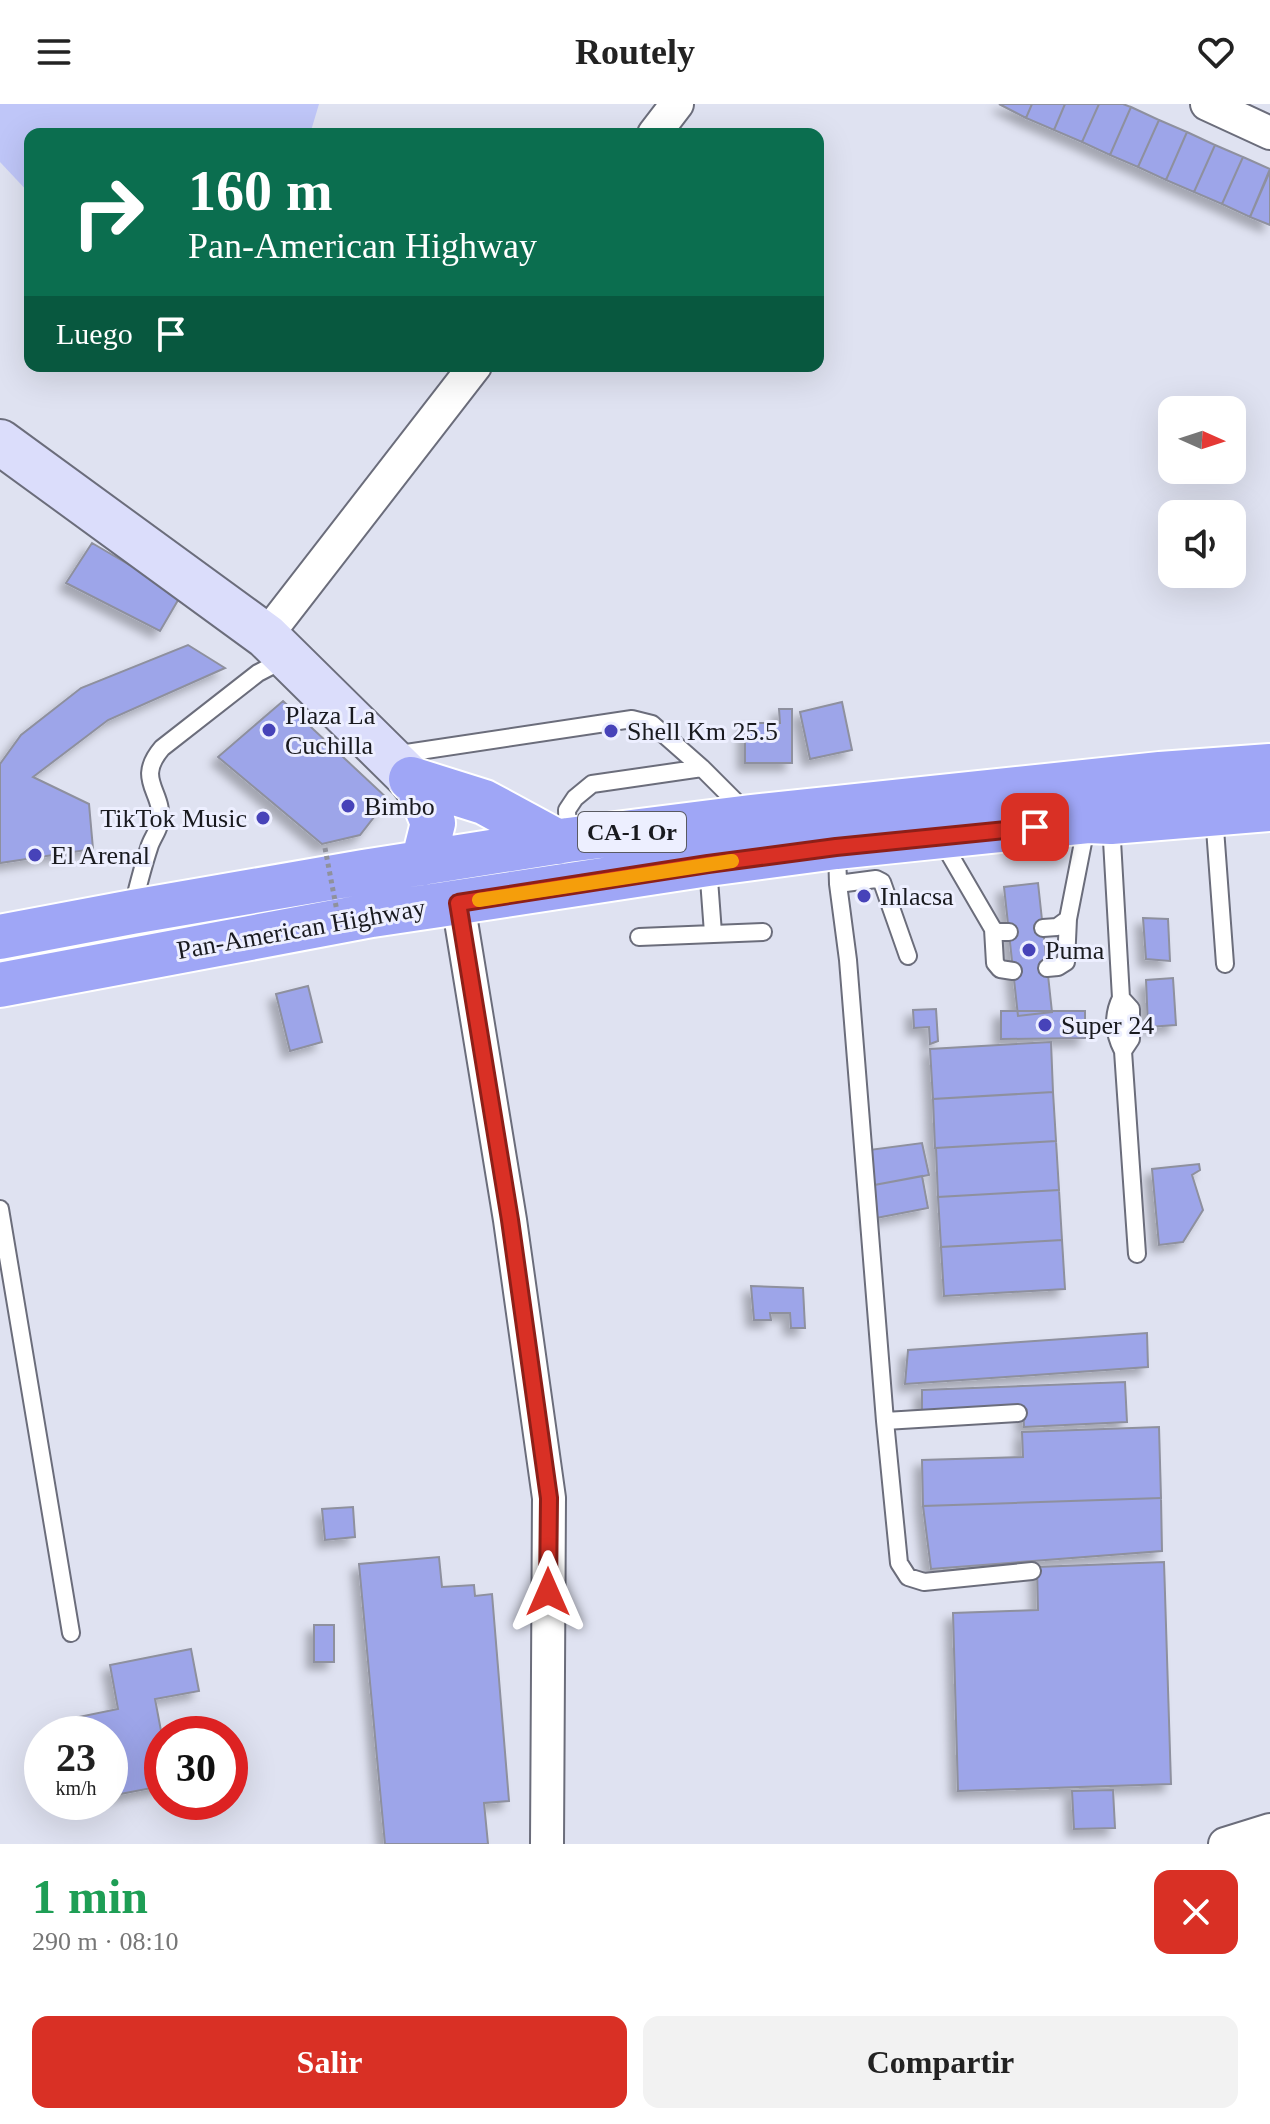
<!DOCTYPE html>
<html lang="es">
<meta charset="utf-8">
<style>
:root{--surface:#fff;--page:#f2f2f2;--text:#222;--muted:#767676;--accent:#d93025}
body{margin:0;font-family:Georgia,serif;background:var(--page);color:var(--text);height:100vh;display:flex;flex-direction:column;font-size:30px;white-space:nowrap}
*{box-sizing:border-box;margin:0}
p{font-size:26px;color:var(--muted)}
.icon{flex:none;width:44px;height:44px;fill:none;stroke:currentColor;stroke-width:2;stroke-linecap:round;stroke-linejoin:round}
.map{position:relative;height:1740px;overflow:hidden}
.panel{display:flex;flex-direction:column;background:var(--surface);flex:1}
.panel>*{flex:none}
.guide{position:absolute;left:24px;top:24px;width:800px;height:244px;border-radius:16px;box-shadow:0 8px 32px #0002;background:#0b6e4f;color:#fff;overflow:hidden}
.needle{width:52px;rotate:93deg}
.buttons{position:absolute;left:1158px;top:292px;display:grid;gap:16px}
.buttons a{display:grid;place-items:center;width:88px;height:88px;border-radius:16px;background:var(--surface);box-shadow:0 8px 32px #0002;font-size:40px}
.speed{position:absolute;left:24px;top:1612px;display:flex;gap:16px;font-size:40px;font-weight:700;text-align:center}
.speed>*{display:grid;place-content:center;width:104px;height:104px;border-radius:50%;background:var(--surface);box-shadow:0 8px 32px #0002;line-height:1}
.speed small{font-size:20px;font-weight:400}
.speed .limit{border:12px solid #d22;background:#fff;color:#111}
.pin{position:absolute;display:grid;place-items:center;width:68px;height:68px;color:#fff;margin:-34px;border-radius:16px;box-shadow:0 4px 12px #0006}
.me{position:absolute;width:88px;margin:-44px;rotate:0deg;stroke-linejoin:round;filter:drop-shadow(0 0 6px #0008)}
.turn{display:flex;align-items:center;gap:28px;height:168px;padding:0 32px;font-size:36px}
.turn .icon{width:104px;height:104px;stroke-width:2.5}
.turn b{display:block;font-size:56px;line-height:68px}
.then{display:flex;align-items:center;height:76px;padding:0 32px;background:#0003;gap:16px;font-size:30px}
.round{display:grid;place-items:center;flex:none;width:84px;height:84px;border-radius:16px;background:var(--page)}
.head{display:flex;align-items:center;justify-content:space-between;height:136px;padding:0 32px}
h1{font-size:48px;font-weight:700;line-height:60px;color:#1e9e55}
.button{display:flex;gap:16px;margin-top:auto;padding:16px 32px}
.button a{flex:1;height:92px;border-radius:16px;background:var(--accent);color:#fff;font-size:32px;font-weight:700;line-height:92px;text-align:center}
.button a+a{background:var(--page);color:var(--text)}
header{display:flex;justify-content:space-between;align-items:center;height:104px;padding:0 32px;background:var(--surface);font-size:36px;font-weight:700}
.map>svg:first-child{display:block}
</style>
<header><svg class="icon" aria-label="menu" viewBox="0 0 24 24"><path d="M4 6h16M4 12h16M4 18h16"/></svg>Routely<svg class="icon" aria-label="heart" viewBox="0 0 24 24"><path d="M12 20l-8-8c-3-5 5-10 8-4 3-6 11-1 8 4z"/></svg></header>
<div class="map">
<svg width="1270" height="1740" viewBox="0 0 1270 1740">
<defs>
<filter id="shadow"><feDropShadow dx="-7" dy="7" stdDeviation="4" flood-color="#0004"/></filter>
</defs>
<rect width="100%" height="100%" fill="#dfe2f1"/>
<path fill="#bfc6f8" d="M 0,0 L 319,0 L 310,30 L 30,30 L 30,90 L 0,58 Z"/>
<path fill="#9da5e9" stroke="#8e909e" stroke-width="2" filter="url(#shadow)" d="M 999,0 L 1032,0 L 1026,14 Z
M 1032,0 L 1065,0 L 1054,26 L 1026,14 Z
M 1065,0 L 1099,0 L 1082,38 L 1054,26 Z
M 1099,0 L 1123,0 L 1131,3 L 1110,51 L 1082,38 Z
M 1131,3 L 1159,16 L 1138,63 L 1110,51 Z
M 1159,16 L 1187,28 L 1166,76 L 1138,63 Z
M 1187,28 L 1215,41 L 1194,88 L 1166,76 Z
M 1215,41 L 1243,53 L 1222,100 L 1194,88 Z
M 1243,53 L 1270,65 L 1250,113 L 1222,100 Z
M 1270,67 L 1270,121 L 1250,113 Z
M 92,439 L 181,491 L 160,527 L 66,479 Z
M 188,541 L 225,564 L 108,616 L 33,673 L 89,700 L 93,745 L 0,759 L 0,660 L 21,631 L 81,584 Z
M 283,597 L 388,695 L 360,731 L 322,740 L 218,653 Z
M 842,598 L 852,646 L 810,655 L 800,608 Z
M 779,605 L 792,605 L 792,659 L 745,659 L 745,619 L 780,619 Z
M 1038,779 L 1052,908 L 1018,912 L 1004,783 Z
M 1143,814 L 1168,815 L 1170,857 L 1146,855 Z
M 1173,874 L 1176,921 L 1148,923 L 1146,876 Z
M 308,882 L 322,938 L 290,947 L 276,890 Z
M 936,905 L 938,937 L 930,940 L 929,923 L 914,924 L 913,906 Z
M 1001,907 L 1085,907 L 1085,934 L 1001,935 Z
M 1051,938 L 1053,988 L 933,995 L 930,945 Z
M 1053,988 L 1056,1037 L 935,1044 L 933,995 Z
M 1056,1037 L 1059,1086 L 938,1093 L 936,1044 Z
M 922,1039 L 929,1071 L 874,1081 L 869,1046 Z
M 1199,1060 L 1200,1066 L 1192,1071 L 1203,1106 L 1183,1138 L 1159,1141 L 1152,1065 Z
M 922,1072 L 928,1104 L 871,1115 L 874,1081 Z
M 1059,1086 L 1062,1136 L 941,1143 L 938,1093 Z
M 1062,1136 L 1065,1185 L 944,1192 L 941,1143 Z
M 751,1182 L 803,1184 L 805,1224 L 791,1224 L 790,1209 L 770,1209 L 771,1216 L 754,1216 Z
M 1147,1229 L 1148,1263 L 905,1280 L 908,1246 Z
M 1125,1278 L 1127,1318 L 1024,1323 L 1023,1303 L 922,1308 L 922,1286 Z
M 1159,1323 L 1161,1394 L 923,1402 L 922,1356 L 1023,1353 L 1022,1328 Z
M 1161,1394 L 1162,1447 L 931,1465 L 923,1402 Z
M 353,1403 L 355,1433 L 325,1436 L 322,1405 Z
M 439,1453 L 442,1483 L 474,1481 L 475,1492 L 492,1490 L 509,1697 L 484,1699 L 488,1740 L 385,1740 L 359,1460 Z
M 1164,1458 L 1171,1680 L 958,1687 L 953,1509 L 1038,1506 L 1037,1463 Z
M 314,1521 L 334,1521 L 334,1558 L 314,1558 Z
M 191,1545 L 199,1587 L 155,1595 L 162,1632 L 162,1682 L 110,1692 L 110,1630 L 72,1630 L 69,1615 L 118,1605 L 110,1561 Z
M 1113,1686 L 1115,1724 L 1074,1725 L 1072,1687 Z"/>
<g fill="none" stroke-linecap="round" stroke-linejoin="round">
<defs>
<path id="service" d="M 393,651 L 632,615 L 652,620 L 702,664 L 744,706
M 1214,711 L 1225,860
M 1111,719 L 1121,894 L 1131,905 L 1131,935 L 1123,947 L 1137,1150
M 568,733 L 567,706 L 575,694 L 592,680 L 702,664
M 940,734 L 993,825 L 997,828 L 1009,828
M 837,746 L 838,780 L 848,856 L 885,1317 L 899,1459 L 908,1473 L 924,1478 L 1032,1467
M 708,762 L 713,829
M 838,780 L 876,775 L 882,778 L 908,852
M 132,806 C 137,786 142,765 149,744 C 151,736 157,729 159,721 C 167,688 133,678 162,644 L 258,569 L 285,555
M 1043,824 L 1057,823 L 1068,815 L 1087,718
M 993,825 L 995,859 L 1000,865 L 1013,867
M 639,833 L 763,828
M 1047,864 L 1058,863 L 1066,858 L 1068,815
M 1121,894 C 1112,912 1114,930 1123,947
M 0,1105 L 71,1529
M 885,1317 L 1018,1309"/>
<path id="minor" d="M 1207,0 L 1270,29
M 654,30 L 677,0
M 266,532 L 475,262
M 458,799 L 510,1116 L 549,1394 L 547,1740
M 1225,1740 L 1270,1726"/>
<path id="secondary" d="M 0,338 L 266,532 L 411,675 L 433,704"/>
<path id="trunk" d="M 411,675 L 484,698 L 558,738
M 421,689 L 433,719 L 423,759
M 0,833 L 132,808 L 364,768 L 568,736 L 751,713 L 1160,670 L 1270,662
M 0,881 L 372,811 L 439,801 L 708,760 L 836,743 L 1088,717 L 1111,718 L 1270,705"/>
</defs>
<use href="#service" stroke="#6b6d7b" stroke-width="20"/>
<use href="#minor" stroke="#6b6d7b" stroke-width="36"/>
<use href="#secondary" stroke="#6b6d7b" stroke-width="48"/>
<use href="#trunk" stroke="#fff" stroke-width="48"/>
<use href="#service" stroke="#fff" stroke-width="16"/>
<use href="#minor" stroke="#fff" stroke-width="32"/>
<use href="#secondary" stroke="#dbddfb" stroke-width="44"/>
<use href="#trunk" stroke="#9fa6f6" stroke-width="44"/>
<path stroke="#8f919c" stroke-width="5" stroke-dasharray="4 4" stroke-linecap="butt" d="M 325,744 L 340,823"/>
</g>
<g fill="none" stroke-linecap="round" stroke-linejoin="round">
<defs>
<path id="route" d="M 548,1488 L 549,1394 L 510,1116 L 458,799 L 708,760 L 836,743 L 1035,723"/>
</defs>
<use href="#route" stroke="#8d1f18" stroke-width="20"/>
<use href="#route" stroke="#d93025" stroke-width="14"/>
<path stroke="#f59e0b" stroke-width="14" d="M 479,796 L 732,757"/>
</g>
<g fill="#4743b9" stroke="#edefff" stroke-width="3">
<circle cx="269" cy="626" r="8"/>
<circle cx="611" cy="627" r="8"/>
<circle cx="348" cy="702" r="8"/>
<circle cx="263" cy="714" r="8"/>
<circle cx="35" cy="751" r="8"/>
<circle cx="864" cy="792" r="8"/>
<circle cx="1029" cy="846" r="8"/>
<circle cx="1045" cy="921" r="8"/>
</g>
<g text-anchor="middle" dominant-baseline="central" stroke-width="6" stroke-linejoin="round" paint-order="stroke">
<rect fill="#edefff" stroke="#595a62" stroke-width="2" x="578" y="708" width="108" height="40" rx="6"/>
<g font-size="24" font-weight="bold" fill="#191a1f">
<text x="632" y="728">CA-1 Or</text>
</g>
<g font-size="26" fill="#191a1f" stroke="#edefff" text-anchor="start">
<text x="285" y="611">Plaza La<tspan x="285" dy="30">Cuchilla</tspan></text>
<text x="627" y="627">Shell Km 25.5</text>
<text x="364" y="702">Bimbo</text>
<text x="247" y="714" text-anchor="end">TikTok Music</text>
<text x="51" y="751">El Arenal</text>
<text x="880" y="792">Inlacsa</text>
<text x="1045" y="846">Puma</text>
<text x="1061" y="921">Super 24</text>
</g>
<g font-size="26" fill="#191a1f" stroke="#edefff">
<text transform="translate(301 825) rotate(-10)">Pan-American Highway</text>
</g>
</g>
</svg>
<div class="buttons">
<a><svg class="needle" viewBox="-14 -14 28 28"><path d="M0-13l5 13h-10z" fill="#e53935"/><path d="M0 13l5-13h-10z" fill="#767676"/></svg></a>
<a><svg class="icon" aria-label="sound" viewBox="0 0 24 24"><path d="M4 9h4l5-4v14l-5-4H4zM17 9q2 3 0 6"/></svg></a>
</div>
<div class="speed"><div>23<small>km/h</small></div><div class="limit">30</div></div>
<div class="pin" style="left:1035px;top:723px;background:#d93025"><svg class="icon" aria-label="arrive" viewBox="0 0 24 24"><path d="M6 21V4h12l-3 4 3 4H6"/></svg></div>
<svg class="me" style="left:548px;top:1488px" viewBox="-20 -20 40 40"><path d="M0-17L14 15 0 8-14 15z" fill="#d93025" stroke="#fff" stroke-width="4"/></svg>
<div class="guide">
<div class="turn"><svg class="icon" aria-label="right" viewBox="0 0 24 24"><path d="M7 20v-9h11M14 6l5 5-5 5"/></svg><div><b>160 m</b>Pan-American Highway</div></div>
<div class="then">Luego<svg class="icon" aria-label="arrive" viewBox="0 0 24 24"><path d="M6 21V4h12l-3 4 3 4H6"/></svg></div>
</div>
</div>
<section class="panel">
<div class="head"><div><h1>1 min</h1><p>290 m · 08:10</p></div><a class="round" style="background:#d93025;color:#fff"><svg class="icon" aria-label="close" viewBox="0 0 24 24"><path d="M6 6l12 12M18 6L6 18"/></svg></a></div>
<div class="button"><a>Salir</a><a>Compartir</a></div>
</section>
